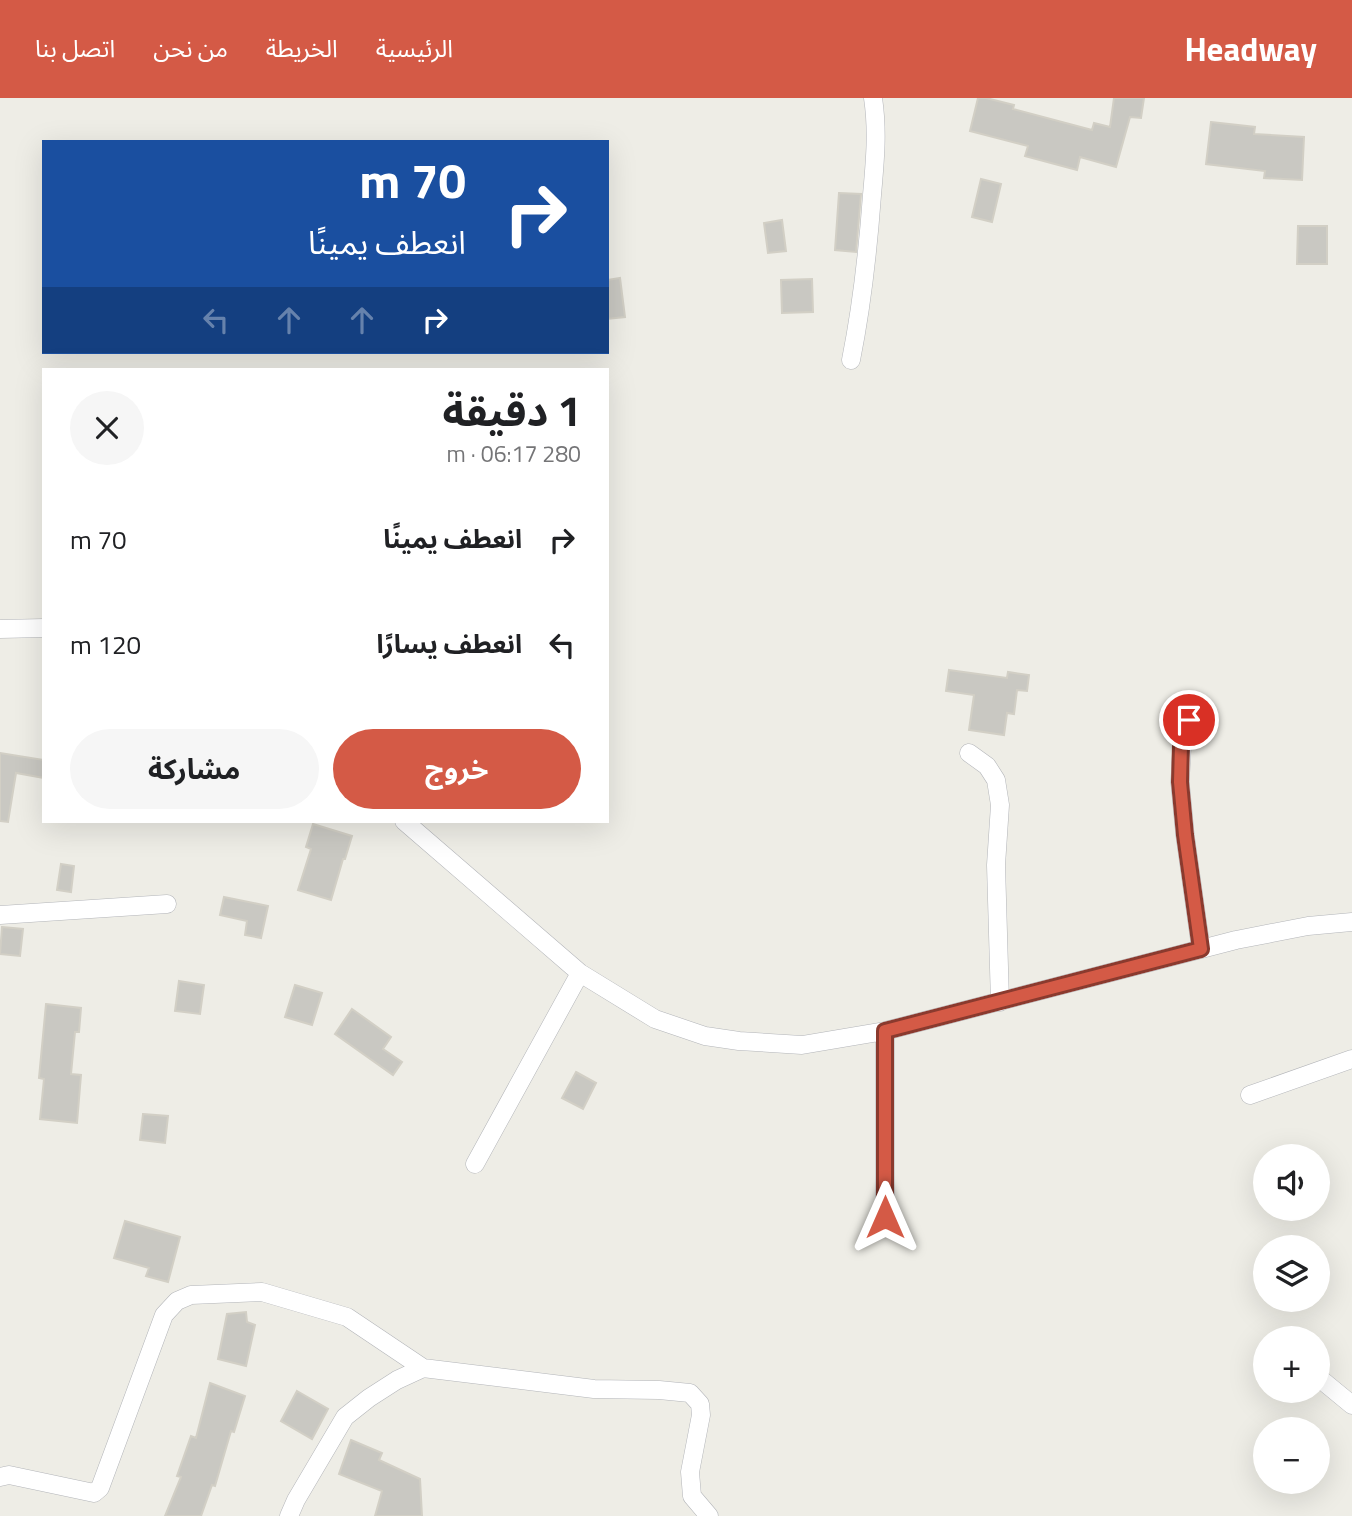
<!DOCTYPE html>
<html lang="ar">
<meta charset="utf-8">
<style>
:root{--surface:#fff;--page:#f6f6f6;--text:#202124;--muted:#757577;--accent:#d45a46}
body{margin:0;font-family:"Titillium Web","Noto Sans Arabic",sans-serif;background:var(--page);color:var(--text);direction:rtl;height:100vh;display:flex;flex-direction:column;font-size:26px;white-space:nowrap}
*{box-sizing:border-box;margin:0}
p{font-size:23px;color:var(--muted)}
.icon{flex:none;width:38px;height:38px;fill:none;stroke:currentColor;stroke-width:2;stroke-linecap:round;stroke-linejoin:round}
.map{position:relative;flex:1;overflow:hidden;direction:ltr}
.details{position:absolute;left:42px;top:270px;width:567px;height:455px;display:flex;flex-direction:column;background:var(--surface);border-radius:0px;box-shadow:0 7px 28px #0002;direction:rtl}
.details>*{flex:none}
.guide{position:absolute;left:42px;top:42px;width:567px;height:214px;border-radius:0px;box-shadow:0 7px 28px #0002;direction:rtl;background:#1a4fa0;color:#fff;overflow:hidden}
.controls{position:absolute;left:1253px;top:1046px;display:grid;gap:14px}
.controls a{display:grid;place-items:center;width:77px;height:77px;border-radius:50%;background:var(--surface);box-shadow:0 7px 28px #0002;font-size:35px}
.pin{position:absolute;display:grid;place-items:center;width:60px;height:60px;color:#fff;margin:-30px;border:4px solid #fff;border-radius:50%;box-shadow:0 2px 7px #0007}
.me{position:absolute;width:77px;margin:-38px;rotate:0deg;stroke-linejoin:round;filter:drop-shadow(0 0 5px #0008)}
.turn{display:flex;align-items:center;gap:24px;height:147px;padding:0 28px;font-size:32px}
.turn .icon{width:91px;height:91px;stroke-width:2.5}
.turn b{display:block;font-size:49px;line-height:60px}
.lanes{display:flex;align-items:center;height:66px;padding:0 28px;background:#0003;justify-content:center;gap:35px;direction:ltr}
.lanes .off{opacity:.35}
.round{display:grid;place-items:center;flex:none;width:74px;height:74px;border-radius:37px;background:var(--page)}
.head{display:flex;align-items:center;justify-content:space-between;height:119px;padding:0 28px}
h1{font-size:42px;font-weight:700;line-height:52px}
.button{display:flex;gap:14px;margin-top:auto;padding:14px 28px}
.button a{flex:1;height:80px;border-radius:42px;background:var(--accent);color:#fff;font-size:28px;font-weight:700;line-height:80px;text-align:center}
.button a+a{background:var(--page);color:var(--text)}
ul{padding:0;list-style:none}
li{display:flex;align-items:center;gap:21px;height:105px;padding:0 28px}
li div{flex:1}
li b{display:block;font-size:26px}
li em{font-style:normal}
header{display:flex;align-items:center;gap:42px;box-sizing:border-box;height:98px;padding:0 35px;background:var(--accent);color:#fff}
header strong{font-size:33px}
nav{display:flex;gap:38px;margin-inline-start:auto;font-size:24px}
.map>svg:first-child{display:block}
</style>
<header>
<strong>Headway</strong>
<nav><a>الرئيسية</a><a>الخريطة</a><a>من نحن</a><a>اتصل بنا</a></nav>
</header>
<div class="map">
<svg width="1352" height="1418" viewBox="0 0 1352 1418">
<rect width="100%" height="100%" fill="#eeede6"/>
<path fill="#c9c8c2" stroke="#d2cfc5" stroke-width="2" d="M 978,0 L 986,0 L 1014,7 L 1013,11 L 1092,32 L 1094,25 L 1110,29 L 1114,0 L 1144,0 L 1141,20 L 1130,19 L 1116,69 L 1080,59 L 1077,72 L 1025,58 L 1028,48 L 970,33 Z
M 1211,24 L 1255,29 L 1254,36 L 1304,39 L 1302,82 L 1264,80 L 1265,73 L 1206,66 Z
M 981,81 L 1001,86 L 992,124 L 972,119 Z
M 839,95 L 861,96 L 856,154 L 835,152 Z
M 782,122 L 786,153 L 768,155 L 764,125 Z
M 1298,128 L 1327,128 L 1327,166 L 1297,166 Z
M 620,180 L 625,219 L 607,221 L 607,182 Z
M 812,181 L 813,214 L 782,215 L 781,182 Z
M 949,572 L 1007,580 L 1008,574 L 1029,577 L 1027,593 L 1017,592 L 1014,616 L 1007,615 L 1004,637 L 969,632 L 974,597 L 946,593 Z
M 0,655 L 44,662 L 44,680 L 16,675 L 8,724 L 0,723 Z
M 313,726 L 352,738 L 345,761 L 343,761 L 331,802 L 298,792 L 311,751 L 306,749 Z
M 61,766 L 74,768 L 71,794 L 57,792 Z
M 224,799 L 268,808 L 261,840 L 245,837 L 247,823 L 220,817 Z
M 2,829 L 23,831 L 20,858 L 0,856 Z
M 179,883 L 204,887 L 200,916 L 175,913 Z
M 295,887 L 322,895 L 312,927 L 285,919 Z
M 46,906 L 81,910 L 79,934 L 75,934 L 71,976 L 81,977 L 77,1025 L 40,1021 L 44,981 L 39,980 Z
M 352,911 L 391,939 L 383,951 L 402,964 L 393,977 L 335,936 Z
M 576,974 L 596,985 L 583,1011 L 562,1000 Z
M 143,1016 L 168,1018 L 165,1045 L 140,1042 Z
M 125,1123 L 180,1139 L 168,1184 L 146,1178 L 149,1170 L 114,1160 Z
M 246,1214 L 247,1224 L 255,1227 L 246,1268 L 218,1261 L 227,1216 Z
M 210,1285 L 245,1298 L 234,1334 L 231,1333 L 215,1388 L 212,1387 L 201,1418 L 165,1418 L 181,1379 L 177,1378 L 191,1338 L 196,1340 Z
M 297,1293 L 328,1311 L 312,1341 L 281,1323 Z
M 351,1342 L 382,1355 L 379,1362 L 420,1381 L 422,1418 L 375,1418 L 382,1393 L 339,1376 Z"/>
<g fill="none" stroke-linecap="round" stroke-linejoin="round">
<defs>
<path id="minor" d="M 851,262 C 862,207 868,152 872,97 C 875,63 878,33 873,0
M 0,531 L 44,530
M 1189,622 L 1182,647 L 1180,684 L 1185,737 L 1201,851
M 969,655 L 987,668 L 996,682 L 1000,707 L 996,767 L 1000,904
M 404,723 L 580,875 L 655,921 L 705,938 L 739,943 L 802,947 L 885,933 L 1236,842 L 1308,828 L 1352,824
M 0,817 L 167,806
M 885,933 L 885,1119
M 1250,997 L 1352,961
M 475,1066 L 580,875
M 1318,1279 L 1352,1307
M 0,1379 L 9,1377 L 94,1395 L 100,1390 L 164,1217 L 177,1203 L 191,1197 L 262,1194 L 347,1219 L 423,1270 L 594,1291 L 659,1292 L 690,1295 L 700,1306 L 701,1317 L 690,1374 L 692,1398 L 709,1418
M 289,1418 L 296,1402 L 345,1319 L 369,1300 L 397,1282 L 423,1270"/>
</defs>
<use href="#minor" stroke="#b3b5b9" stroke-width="19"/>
<use href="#minor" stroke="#fff" stroke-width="18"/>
</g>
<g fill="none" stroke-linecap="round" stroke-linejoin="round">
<defs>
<path id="route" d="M 885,1119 L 885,933 L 1201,851 L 1185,737 L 1180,684 L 1181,647 L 1189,622"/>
</defs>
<use href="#route" stroke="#8a3a2e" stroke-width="18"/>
<use href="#route" stroke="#d45a46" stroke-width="12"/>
</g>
</svg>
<div class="controls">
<a><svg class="icon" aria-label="sound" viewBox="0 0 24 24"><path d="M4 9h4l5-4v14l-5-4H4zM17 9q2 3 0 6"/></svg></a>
<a><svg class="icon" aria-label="layers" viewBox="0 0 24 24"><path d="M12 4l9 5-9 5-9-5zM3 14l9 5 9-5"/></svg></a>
<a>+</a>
<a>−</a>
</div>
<div class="pin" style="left:1189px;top:622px;background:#d93025"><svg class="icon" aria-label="arrive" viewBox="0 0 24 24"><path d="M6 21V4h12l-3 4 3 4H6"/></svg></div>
<svg class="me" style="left:885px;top:1119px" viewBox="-20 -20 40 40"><path d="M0-17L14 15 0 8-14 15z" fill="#d45a46" stroke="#fff" stroke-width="4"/></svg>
<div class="guide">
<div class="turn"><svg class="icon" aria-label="right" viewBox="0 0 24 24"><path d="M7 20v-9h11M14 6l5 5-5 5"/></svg><div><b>70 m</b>انعطف يمينًا</div></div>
<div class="lanes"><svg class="icon off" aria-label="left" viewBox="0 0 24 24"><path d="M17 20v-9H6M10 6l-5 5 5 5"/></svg><svg class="icon off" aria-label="ahead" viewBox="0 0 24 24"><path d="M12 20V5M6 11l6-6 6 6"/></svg><svg class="icon off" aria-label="ahead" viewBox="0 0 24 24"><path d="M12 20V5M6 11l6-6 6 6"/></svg><svg class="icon" aria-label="right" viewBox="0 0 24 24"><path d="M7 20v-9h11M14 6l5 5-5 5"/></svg></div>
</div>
<section class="details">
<div class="head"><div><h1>1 دقيقة</h1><p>280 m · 06:17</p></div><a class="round"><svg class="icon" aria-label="close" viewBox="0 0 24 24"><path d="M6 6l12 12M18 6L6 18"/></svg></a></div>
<ul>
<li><svg class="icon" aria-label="right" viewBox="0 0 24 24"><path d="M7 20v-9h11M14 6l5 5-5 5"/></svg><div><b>انعطف يمينًا</b></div><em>70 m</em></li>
<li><svg class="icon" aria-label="left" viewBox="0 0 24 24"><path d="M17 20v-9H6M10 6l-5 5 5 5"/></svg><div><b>انعطف يسارًا</b></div><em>120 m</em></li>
</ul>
<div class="button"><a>خروج</a><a>مشاركة</a></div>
</section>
</div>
